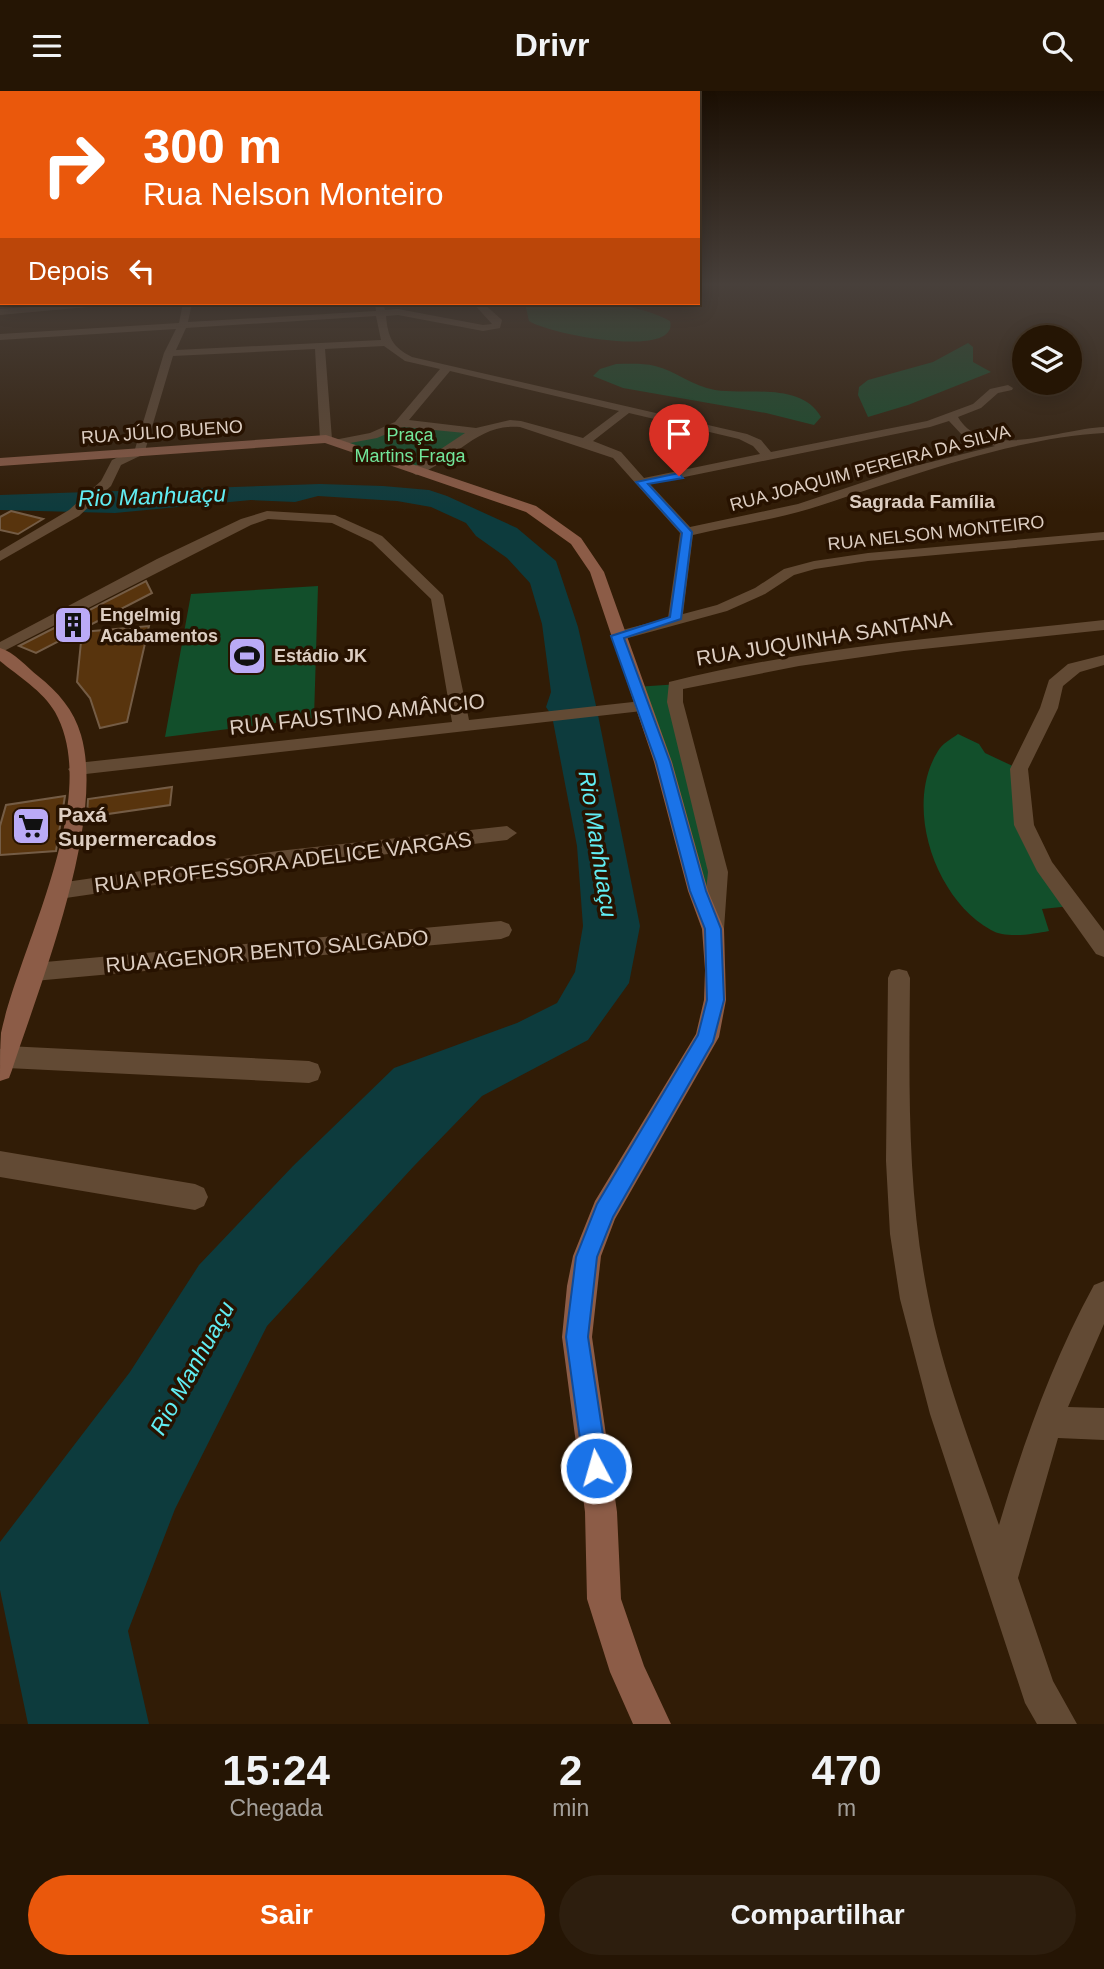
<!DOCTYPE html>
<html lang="pt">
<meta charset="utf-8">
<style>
:root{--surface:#251504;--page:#2d1e0e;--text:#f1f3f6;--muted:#a39f9a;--line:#423426;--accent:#ea580c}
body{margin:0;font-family:Helvetica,sans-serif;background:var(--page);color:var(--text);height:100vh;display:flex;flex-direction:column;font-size:26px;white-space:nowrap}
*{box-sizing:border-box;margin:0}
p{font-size:23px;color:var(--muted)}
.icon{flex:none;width:38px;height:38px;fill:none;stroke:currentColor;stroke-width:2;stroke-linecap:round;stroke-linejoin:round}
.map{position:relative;height:1633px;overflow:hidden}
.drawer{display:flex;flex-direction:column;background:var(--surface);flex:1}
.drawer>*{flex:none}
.hud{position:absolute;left:0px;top:0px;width:700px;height:214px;box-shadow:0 4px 18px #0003,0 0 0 2px var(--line);background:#ea580c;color:#fff;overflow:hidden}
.tools{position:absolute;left:1012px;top:234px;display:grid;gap:14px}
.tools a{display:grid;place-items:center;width:70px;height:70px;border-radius:50%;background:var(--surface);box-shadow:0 4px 18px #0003,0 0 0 2px var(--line);font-size:35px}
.pin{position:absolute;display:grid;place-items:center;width:60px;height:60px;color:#fff;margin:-72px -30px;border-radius:50% 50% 50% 0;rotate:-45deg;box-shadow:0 0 7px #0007}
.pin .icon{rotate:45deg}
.me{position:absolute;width:77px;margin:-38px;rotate:354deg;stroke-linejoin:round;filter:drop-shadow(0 0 5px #0008)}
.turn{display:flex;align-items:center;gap:24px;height:147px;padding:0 28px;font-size:32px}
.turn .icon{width:91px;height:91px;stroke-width:2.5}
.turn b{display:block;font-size:49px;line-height:60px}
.then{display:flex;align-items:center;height:66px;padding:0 28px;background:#0003;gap:14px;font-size:26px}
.eta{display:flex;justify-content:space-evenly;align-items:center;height:119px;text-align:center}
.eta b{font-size:42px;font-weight:700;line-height:49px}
.primary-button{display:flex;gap:14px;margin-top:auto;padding:14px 28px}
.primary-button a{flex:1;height:80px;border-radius:42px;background:var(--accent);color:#fff;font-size:28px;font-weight:700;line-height:80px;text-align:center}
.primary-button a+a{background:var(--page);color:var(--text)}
header{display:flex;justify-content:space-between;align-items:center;height:91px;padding:0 28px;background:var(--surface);font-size:32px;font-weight:700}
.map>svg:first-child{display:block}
</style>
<header><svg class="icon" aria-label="menu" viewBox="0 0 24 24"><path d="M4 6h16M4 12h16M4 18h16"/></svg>Drivr<svg class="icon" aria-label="search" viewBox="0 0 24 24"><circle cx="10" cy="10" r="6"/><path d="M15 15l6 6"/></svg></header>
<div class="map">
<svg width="1104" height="1633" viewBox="0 0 1104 1633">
<rect width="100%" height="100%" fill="#311c06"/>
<path fill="#124f2b" d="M 525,212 C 574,212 626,207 670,230 C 680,269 548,243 529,230 Z
M 968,252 L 973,256 L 973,271 L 991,281 L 908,314 L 868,326 L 858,304 L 859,296 L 868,289 L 933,271 Z
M 616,273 C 629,273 643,272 655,275 C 676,280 692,295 715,299 C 748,304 801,291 821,326 L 814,334 L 766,322 L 623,297 L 593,285 L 600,278 Z
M 402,332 L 476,340 L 416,380 L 338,352 L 373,345 Z
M 318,495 L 314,627 L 165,646 L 191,503 Z
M 680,593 L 675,595 L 702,711 L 713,838 L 635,596 Z
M 958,643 L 979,653 L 985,662 L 1019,678 L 1024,734 L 1071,815 L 1042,818 L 1049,840 C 1033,843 1006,848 991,839 C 936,809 903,716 938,660 C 942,653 951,648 958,643 Z"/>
<path fill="#0d3b3d" d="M 320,393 L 383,395 L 429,399 L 447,405 L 517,437 L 556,470 L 578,536 L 597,619 L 640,835 L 629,892 L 588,949 L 482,1005 L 414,1075 L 267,1235 L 175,1418 L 128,1540 L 149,1633 L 28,1633 L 0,1499 L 0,1451 L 130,1281 L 199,1174 L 293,1075 L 394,977 L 517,932 L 557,912 L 575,881 L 583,835 L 577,755 L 552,625 L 546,616 L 551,601 L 542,533 L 530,492 L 507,467 L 476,445 L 466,432 L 431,416 L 397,410 L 318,405 L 295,411 L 251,409 L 115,422 L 0,419 L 0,404 Z"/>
<path fill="#58340d" stroke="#745c45" stroke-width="2" d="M 11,420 L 43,428 L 18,443 L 0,439 L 0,426 Z
M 146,490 L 152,502 L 36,562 L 19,555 Z
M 149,535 L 127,631 L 100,637 L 90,607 L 77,591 L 82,541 Z
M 172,696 L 170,714 L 87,726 L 88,708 Z
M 65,705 L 56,760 L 0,764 L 0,735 L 6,714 Z"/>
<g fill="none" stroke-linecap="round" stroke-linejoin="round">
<path fill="#624a34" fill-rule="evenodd" d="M 2,196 L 2,202 L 0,203 L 0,197 Z
M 91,212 L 131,212 L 0,224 L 0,218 Z
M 183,212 L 192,212 L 188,231 L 376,220 L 375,212 L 383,212 L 385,219 L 398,218 L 483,234 L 492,233 L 473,212 L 483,212 L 502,229 L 500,237 L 483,240 L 398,224 L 386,225 C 388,246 392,256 412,266 L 747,343 L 761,349 L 771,361 L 927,330 L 973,313 L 990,298 L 1008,294 L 1013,297 L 1012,299 L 998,302 L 981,317 L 958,326 C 984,371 1063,337 1104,336 L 1104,342 C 1010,347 899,389 809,418 C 771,429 731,435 693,444 L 683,523 L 717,514 L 755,497 L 784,478 L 814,470 L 868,462 L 1104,441 L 1104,449 L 868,470 L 815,478 L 794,484 L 765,503 L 727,520 L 617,550 L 611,548 L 611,542 L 668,527 L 680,442 L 613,367 L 520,336 C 475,332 454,372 416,384 L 410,380 L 412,377 L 465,342 L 403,336 L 377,347 L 334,355 L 334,349 L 370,342 L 395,331 L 440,278 L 405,270 L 384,255 L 325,258 L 332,348 L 326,352 L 320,348 L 315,258 L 173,265 L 144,363 L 121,374 L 111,395 L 79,425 L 0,470 L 0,460 L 69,419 L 101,390 L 112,369 L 135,358 L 164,262 L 176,238 L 0,249 L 0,243 L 179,232 ZM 376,225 L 381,249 L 176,259 L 186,237 ZM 450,280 L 619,320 L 583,347 L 521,330 L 510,329 L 476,337 L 409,329 ZM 629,322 L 739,348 L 753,355 L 760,363 L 644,387 L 621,361 L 593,350 ZM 949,330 L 963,345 L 995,355 L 903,378 L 798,413 L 690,436 L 650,393 L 930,336 Z
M 267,420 L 335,424 L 382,445 L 443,504 L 469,629 L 642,610 L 651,615 L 642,620 L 77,684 L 71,682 L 68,678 L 77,672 L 452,631 L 431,508 L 372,451 L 332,432 L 268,428 L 251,434 L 0,562 L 0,551 L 157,468 L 241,428 Z
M 1104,529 L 1104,539 L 904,560 L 799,575 L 683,598 L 683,611 L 728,781 L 724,838 L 721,844 L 713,847 L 705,844 L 702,838 L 708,781 L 667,611 L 669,591 C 811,555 959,545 1104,529 Z
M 1104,564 L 1104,574 L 1080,581 L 1063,595 L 1058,617 L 1028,678 L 1034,734 L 1052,771 L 1104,840 L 1104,866 L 1096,863 L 1037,780 L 1014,734 L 1010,678 L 1040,617 L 1049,589 L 1068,573 Z
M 507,735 L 517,742 L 507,749 L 278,776 L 59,808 L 52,806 L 49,800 L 52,794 L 59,792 L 278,760 Z
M 501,830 L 509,833 L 512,839 L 509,845 L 501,848 L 34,890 L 26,888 L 23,881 L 26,874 L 34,872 Z
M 899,878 L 907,880 L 910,887 C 909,993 907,1100 928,1205 C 943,1284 973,1359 999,1434 C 1024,1350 1052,1271 1094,1194 L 1104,1190 L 1104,1233 L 1068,1316 L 1104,1317 L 1104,1349 L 1058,1347 L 1018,1487 L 1053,1590 L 1077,1633 L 1037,1633 L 1025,1612 L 930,1323 L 900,1208 L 890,1143 L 886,1070 L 888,887 L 891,880 Z
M 7,955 L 309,970 L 318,973 L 321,981 L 318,989 L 309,992 L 7,977 L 0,974 L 0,958 Z
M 0,1060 L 195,1093 L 204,1097 L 208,1106 L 204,1115 L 195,1119 L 0,1086 Z"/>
<path fill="#8c5c47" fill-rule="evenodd" d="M 326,344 L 536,415 L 581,447 L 604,481 L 672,671 L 708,800 L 724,838 L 726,909 L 719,946 L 615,1128 L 601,1165 L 592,1246 L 617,1421 L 621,1508 L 644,1575 L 671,1633 L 633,1633 L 610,1581 L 587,1508 L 585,1421 L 562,1246 L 567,1195 L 573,1165 L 595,1110 L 696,943 L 704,909 L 705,879 L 702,838 L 688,800 L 654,671 L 590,481 L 571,453 L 526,421 L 325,352 L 0,375 L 0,367 Z
M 0,557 C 14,561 27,576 38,585 C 58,601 74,619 81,644 C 106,730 40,893 12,979 L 9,987 L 0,990 C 0,975 0,957 1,942 C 19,856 103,707 55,621 C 43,600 18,585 0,570 Z"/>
</g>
<linearGradient id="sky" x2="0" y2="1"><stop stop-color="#1b0f03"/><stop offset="0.46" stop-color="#48403b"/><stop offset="1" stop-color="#48403b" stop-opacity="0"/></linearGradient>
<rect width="1104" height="421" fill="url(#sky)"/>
<path fill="#1a73e8" stroke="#114b97" stroke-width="2" d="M 679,382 L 683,387 L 648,393 L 692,441 L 681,528 L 624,547 L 670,671 L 706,800 L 721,838 L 724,909 L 713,951 L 613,1126 L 597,1166 L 588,1246 L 608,1377 L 605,1385 L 596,1389 L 587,1385 L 584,1377 L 566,1246 L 576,1166 L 597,1113 L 698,944 L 707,909 L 705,838 L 690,800 L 656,671 L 611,545 L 670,526 L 682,442 L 636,391 Z"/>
<defs>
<symbol id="building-square" viewBox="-11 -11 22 22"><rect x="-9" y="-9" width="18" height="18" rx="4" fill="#baaaf6" stroke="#271200"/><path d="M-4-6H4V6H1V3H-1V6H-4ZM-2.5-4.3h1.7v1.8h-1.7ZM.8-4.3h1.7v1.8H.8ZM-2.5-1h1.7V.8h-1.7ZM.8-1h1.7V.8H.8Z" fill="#111"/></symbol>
<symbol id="stadium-square" viewBox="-11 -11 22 22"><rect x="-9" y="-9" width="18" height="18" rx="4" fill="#baaaf6" stroke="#271200"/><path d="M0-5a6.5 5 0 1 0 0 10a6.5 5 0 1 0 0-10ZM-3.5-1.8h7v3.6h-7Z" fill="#111"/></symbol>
<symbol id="supermarket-square" viewBox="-11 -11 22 22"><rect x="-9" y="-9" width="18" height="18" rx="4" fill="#baaaf6" stroke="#271200"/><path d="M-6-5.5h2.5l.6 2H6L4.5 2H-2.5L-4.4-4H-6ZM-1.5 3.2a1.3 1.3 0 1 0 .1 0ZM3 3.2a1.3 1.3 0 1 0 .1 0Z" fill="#111"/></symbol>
</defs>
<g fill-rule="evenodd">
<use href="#building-square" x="51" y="512" width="44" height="44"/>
<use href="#stadium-square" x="225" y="543" width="44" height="44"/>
<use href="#supermarket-square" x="9" y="713" width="44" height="44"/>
</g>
<g text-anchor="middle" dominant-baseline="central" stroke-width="7" stroke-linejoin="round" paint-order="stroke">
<g font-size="18" fill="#ddcec2" stroke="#271200">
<text transform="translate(162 341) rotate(-4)">RUA JÚLIO BUENO</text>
<text transform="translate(870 377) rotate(-15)">RUA JOAQUIM PEREIRA DA SILVA</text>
<text transform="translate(936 442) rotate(-6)">RUA NELSON MONTEIRO</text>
</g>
<g font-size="18" fill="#72e69a" stroke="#271200">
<text x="410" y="344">Praça<tspan x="410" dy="21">Martins Fraga</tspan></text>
</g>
<g font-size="18" font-weight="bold" fill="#ddcec2" stroke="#271200" text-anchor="start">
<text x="100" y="524">Engelmig<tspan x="100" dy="21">Acabamentos</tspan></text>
<text x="274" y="565">Estádio JK</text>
</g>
<g font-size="19" font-weight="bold" fill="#ddcec2" stroke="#271200">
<text x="922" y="410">Sagrada Família</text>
</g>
<g font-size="21" fill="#ddcec2" stroke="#271200">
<text transform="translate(824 547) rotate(-9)">RUA JUQUINHA SANTANA</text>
<text transform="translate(357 623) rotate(-6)">RUA FAUSTINO AMÂNCIO</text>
<text transform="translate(283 771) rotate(-7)">RUA PROFESSORA ADELICE VARGAS</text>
<text transform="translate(267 860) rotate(-5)">RUA AGENOR BENTO SALGADO</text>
</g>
<g font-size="21" font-weight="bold" fill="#ddcec2" stroke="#271200" text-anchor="start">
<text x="58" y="723">Paxá<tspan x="58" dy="24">Supermercados</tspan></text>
</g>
<g font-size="23" font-style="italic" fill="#61edf3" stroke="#271200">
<text transform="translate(152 405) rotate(-2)">Rio Manhuaçu</text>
<text transform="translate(598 753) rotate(81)">Rio Manhuaçu</text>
<text transform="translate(192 1277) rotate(-61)">Rio Manhuaçu</text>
</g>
</g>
</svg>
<div class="tools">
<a><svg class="icon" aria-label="layers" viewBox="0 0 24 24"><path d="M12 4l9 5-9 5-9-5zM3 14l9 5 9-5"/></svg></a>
</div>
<div class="pin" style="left:679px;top:385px;background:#d93025"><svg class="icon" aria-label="arrive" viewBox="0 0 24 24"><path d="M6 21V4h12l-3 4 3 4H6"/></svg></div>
<svg class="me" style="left:596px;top:1377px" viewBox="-20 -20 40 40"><circle r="17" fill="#1a73e8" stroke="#fff" stroke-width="3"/><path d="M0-11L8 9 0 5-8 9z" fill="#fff"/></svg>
<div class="hud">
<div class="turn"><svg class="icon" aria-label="right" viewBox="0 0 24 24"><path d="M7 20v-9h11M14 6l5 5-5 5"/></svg><div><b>300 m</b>Rua Nelson Monteiro</div></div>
<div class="then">Depois<svg class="icon" aria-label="left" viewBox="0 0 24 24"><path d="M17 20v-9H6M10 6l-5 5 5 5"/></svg></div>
</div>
</div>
<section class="drawer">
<div class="eta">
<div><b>15:24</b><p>Chegada</p></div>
<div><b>2</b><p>min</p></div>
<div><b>470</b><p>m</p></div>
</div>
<div class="primary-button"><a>Sair</a><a>Compartilhar</a></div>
</section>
